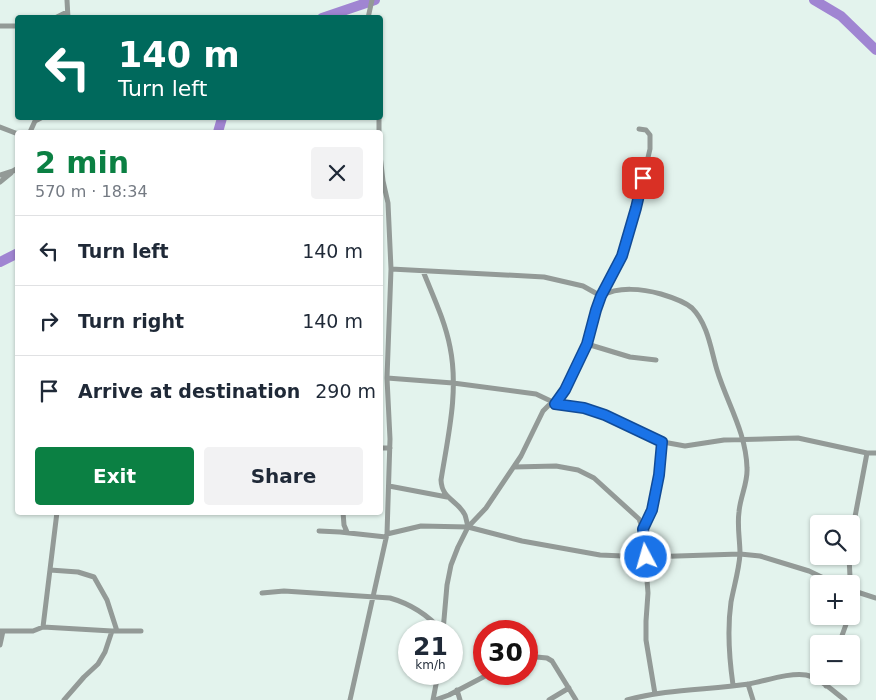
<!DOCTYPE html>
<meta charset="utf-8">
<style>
:root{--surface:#fff;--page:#f2f2f3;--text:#1f2937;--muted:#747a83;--line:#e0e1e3;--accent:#0b8043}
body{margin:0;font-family:"DejaVu Sans",sans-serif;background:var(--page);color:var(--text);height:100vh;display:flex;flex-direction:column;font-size:19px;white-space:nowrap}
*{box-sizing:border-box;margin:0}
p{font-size:16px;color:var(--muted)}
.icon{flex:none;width:28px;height:28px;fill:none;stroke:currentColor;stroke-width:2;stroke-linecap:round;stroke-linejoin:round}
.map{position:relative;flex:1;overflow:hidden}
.drawer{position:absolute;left:15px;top:130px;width:368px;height:385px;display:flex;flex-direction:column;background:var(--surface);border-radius:5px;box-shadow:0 1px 4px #0004}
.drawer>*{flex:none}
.hud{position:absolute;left:15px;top:15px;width:368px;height:105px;border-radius:5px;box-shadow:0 1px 4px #0004;background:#00695c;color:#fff;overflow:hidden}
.fabs{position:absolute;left:810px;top:515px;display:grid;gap:10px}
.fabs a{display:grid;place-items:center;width:50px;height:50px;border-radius:5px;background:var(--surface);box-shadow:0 1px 4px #0004;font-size:25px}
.speed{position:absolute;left:398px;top:620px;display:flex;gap:10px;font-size:25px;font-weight:700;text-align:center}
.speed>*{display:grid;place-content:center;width:65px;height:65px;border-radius:50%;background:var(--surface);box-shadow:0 1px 4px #0004;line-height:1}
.speed small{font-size:12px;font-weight:400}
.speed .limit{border:8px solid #d22;background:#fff;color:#111}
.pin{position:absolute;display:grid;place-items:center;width:42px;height:42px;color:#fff;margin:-21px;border-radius:10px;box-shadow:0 2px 8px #0006}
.me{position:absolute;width:55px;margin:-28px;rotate:354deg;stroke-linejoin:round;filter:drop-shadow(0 0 4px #0008)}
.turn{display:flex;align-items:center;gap:18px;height:105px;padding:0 20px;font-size:22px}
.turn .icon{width:65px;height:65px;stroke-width:2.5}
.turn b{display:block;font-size:35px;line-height:42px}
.round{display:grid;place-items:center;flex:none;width:52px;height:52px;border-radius:5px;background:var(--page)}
.overview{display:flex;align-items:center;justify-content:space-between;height:85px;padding:0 20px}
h1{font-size:30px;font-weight:700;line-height:38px;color:var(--accent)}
.cta{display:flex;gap:10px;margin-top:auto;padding:10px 20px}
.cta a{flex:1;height:58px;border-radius:5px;background:var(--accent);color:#fff;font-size:20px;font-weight:700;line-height:58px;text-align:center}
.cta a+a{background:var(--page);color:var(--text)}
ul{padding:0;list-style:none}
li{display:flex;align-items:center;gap:15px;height:70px;padding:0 20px;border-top:1px solid var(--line)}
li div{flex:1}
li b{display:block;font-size:19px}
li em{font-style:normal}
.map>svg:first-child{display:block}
</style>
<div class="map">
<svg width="876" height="700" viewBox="0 0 876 700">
<rect width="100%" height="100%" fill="#e3f3ed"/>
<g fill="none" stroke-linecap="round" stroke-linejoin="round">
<path stroke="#a085d2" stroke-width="10" d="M 814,0 L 841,16 L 876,50
M 322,18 L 375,0
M 218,132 L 222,118
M 0,262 L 18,253"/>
<path stroke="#939a97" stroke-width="5" d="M 67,0 L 68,18
M 55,18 L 67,12
M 368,18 L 372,0
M 0,26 L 18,26
M 0,127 L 18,134
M 30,132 L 35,121 L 41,118
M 379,132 L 379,118
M 0,175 L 13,171 L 18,168
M 0,182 L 11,173
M 391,269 L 544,277 L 583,286 L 601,296
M 423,271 C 433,296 445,321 450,347 C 459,391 448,436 441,480 C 442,500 457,499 465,515 C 466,518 467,523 468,527
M 602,296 C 618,286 643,289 661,294 C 671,297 684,301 692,308 C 708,324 711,350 717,370 C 727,403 746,432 747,468 C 748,483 740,497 739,512 C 737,526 740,540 740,554 C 739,570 734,586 731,602 C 727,630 729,657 733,685
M 587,344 L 630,357 L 656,360
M 387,378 L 453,383 L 536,394 L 555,403 L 584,408 L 605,415 L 663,442 L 685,446 L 724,440 L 798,438 L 867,453 L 876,453
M 380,448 L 390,448
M 514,467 L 556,466 L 578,470 L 594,478 L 639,519 L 643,529 L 648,593 L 646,621 L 646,640 L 655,694
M 389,486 L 447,497
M 343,512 L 344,525 L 347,532
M 643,529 C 657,502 659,471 663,442
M 319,531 L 340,532 L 386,537
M 387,534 L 421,526 L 468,527 L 522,541 L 600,555 L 646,557 L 740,554 L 760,556 L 809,571 L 836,584
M 851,538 L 867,453
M 849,556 L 850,577 L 856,592 L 851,609
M 50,570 L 78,572 L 94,577 L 107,600 L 117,631
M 851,590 L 876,598
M 262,593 L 284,591 L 390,598 C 411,604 427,614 442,631
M 43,627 L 57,512
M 0,631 L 33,631 L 43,627 L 112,631
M 443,631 L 447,585 L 451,565 L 458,547 L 468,527 L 486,508 L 521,456 L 543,411 L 549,405 L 555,403 L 565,390 L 587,344 L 596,310 L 601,296 L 621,256 L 636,208 L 650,149 L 650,135 L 646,130 L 639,129
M 839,644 L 849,616
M 0,645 L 3,631
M 526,656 L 547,658 L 552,661 L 576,700
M 748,684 L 753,700
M 826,686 L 829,676
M 457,690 L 460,700
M 64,700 L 84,677 L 98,664 L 105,652 L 112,631 L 141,631
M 350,700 L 387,534 L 390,439 L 387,378 L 391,269 L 388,203 L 383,181 L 380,155
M 433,700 L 438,674
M 435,700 L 449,695 L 489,674
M 549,700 L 569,688
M 627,700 C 667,689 708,690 749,684 C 765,681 791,672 806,675 C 820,678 834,692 845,700"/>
</g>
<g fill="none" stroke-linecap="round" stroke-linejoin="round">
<defs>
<path id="route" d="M 643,178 L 636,208 L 622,256 L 601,296 L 596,310 L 587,344 L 565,390 L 555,404 L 584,408 L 605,415 L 662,442 L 659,475 L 652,510 L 643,529 L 646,557"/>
</defs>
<use href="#route" stroke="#114b97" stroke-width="12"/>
<use href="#route" stroke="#1a73e8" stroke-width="9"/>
</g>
</svg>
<div class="fabs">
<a><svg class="icon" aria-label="search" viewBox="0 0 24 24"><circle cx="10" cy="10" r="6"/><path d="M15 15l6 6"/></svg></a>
<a>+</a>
<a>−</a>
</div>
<div class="speed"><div>21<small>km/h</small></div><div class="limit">30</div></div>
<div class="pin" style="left:643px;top:178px;background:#d93025"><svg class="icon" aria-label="arrive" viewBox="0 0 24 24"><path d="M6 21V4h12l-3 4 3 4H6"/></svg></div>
<svg class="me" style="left:646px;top:557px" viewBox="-20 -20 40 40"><circle r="17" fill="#1a73e8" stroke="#fff" stroke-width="3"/><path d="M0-11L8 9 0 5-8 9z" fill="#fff"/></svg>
<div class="hud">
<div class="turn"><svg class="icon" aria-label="left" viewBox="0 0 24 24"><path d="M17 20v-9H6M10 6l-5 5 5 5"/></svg><div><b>140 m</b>Turn left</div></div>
</div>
<section class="drawer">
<div class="overview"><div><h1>2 min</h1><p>570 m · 18:34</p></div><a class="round"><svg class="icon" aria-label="close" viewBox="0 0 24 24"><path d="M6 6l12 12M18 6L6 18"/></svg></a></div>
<ul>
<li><svg class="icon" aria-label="left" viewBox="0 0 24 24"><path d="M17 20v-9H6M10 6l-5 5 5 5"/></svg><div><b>Turn left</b></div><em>140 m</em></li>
<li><svg class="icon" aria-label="right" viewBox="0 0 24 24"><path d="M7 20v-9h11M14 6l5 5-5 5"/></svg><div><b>Turn right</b></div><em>140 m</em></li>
<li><svg class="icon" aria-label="arrive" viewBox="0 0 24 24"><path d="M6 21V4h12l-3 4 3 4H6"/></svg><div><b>Arrive at destination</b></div><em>290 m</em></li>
</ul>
<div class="cta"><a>Exit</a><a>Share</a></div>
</section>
</div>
